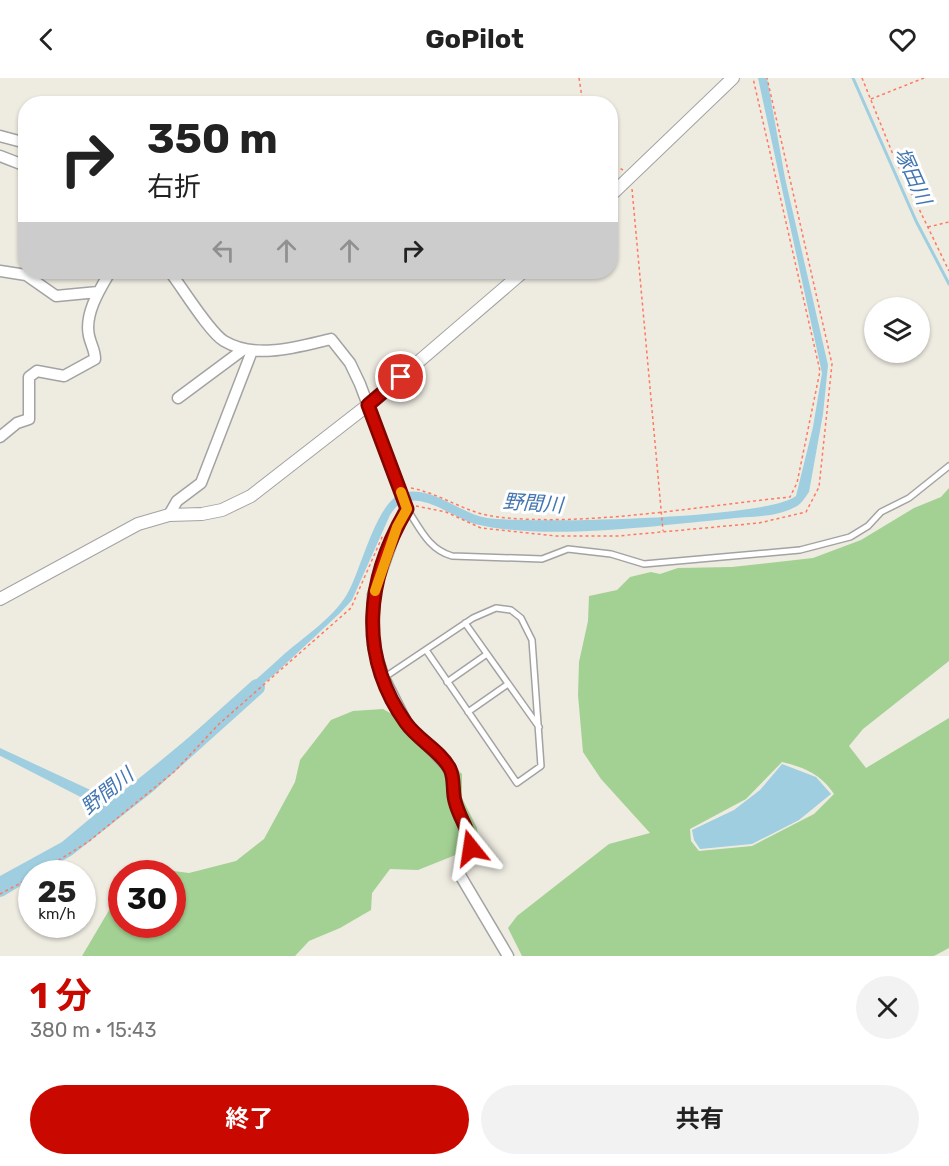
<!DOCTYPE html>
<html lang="ja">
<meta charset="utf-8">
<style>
:root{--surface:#fff;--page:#f2f2f2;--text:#222;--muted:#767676;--accent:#c90800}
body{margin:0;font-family:Rubik,"Noto Sans JP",sans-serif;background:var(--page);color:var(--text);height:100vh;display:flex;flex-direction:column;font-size:22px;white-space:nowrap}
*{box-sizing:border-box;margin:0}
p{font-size:20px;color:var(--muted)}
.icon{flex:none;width:33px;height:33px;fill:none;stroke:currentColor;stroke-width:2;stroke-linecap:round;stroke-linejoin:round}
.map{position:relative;height:878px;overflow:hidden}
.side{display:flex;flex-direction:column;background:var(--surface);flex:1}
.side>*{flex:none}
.top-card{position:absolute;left:18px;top:18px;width:600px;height:183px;border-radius:24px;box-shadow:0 2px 4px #0004;background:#fff;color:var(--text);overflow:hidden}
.fabs{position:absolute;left:864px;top:219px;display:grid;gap:12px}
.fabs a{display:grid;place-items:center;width:66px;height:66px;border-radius:50%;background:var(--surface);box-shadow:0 2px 4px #0004;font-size:30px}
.speed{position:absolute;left:18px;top:782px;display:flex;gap:12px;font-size:30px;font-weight:700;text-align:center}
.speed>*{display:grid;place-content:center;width:78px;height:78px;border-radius:50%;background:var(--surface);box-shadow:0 2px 4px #0004;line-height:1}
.speed small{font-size:15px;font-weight:400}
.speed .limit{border:9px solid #d22;background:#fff;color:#111}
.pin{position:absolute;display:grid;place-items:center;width:51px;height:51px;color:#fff;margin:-26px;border:3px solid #fff;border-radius:50%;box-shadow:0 2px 6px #0007}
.me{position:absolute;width:66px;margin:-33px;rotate:345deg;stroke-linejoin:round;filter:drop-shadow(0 0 4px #0008)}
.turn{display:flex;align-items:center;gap:21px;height:126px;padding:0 30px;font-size:27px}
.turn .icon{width:78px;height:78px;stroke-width:2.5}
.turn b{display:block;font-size:42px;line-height:51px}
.lanes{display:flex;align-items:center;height:57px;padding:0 30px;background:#0003;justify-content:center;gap:30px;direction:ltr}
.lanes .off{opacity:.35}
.round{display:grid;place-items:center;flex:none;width:63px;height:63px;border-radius:32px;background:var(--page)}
.overview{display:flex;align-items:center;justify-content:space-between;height:102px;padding:0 30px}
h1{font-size:36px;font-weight:700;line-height:45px;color:var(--accent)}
.cta{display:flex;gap:12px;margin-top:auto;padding:12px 30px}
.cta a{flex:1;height:69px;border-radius:36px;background:var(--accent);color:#fff;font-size:24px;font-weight:700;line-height:69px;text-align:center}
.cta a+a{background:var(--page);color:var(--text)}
header{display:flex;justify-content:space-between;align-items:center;height:78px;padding:0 30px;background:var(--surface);font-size:27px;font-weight:700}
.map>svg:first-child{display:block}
</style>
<header><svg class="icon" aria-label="back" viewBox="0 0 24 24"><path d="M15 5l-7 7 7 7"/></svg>GoPilot<svg class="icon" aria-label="heart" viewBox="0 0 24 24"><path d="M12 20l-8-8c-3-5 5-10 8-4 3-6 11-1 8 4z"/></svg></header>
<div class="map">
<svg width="949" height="878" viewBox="0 0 949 878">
<rect width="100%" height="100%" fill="#eeebe1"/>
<path fill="#a3d093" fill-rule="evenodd" d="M 949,410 L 949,583 L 863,651 L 849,668 L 866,690 L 949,640 L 949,870 L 934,878 L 522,878 L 508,850 L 517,838 L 609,766 L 650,755 L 601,701 L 583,674 L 578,617 L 579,584 L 588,543 L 589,518 L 617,512 L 630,499 L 651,494 L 660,496 L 678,490 L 732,489 L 813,480 L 861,462 L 914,430 L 941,419 ZM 782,684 C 804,689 822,697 834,716 L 814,736 L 752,768 L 699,773 L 691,763 L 690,751 L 746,721 Z
M 383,631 L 411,647 L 462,696 L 462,720 L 477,750 L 478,768 L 418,792 L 390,791 L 372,815 L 371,832 L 340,850 L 309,863 L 295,878 L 82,878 L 121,812 L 122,846 L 172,846 L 172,795 L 148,795 L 158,791 L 189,795 L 236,783 L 264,761 L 295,704 L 300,682 L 331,642 L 353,633 Z"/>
<path fill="#9ecedf" d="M 758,0 L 767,0 L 785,100 L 828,287 L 823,336 L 809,414 C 804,421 801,427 793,430 C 774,440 747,438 726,441 C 653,448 545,463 475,446 C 450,439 410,403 390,437 L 352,522 L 340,535 L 276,595 L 113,732 L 66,770 L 0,805 L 0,798 L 62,764 L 105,728 L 0,677 L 0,670 L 112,722 C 170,676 226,629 281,579 C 301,561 329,543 344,521 C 361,498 375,419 406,414 C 434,409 461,436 487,440 C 532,446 767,441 796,418 L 813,349 L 822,295 Z
M 782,686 L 816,699 L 831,716 L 799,742 L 752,766 L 700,771 L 694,762 L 692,752 L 734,732 L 760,712 Z"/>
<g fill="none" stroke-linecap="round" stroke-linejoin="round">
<path stroke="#9ecedf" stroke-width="3" d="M 853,0 L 916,143 L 949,206
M 0,676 L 113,734"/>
<path stroke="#9ecedf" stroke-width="16" d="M 0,811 L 67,771 L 147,708 L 257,609"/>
<defs>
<path id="service" d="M 407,431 C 420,450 428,471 452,478 L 542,481 L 568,471 L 611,476 L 644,486 L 800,472 L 850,459 L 868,448 L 881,434 L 909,420 L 949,388
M 465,545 L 539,649
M 385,599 L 473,540 L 496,530 L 511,532 L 521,540 L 532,562 L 541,688 L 517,705 L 426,572
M 447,604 L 487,576
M 468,634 L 508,606"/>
<path id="minor" d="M 0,58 L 26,65
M 0,78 L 26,88
M 0,193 L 26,197 L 56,218 L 98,214
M 170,194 C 182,209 209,254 224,263 C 256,282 297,269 331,261 L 350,285 L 360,306 L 407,431 L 397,449 L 373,517 L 373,567 L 384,600 L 407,646 L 450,691 L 455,723 L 470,760 L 471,770 L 460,790 L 460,797 L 508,878
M 178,320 L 244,271
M 0,359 L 17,345 L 29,341 L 29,299 L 37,293 L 64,298 L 95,281 C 95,272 91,267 89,258 C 84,236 100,211 110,194
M 169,437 L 177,423 L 201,405 L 252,273"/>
<path id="tertiary" d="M 610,118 L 733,0
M 0,521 L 138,446 L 169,437 L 202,436 L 222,432 L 251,418 L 368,327 L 523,194"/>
</defs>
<use href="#service" stroke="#a3a3a3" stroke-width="8"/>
<use href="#minor" stroke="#a3a3a3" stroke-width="13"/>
<use href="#tertiary" stroke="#a3a3a3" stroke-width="14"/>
<path stroke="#ff7962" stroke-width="1.5" stroke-dasharray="3 3" stroke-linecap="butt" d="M 579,0 L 583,26
M 862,0 L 894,79 L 949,193
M 871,21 L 924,0
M 610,85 L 623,92
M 632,111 L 663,453
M 928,149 L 949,144
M 411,410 C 442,416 467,436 498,439 C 587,449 700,428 790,419 L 797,405 L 820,293 L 753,0
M 416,428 L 446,434 L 481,450 L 556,458 L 618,458 L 759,445 L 806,434 L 819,409 L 832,286 L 767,0
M 38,795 L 88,764 L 175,693 L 219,646 L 351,530 L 383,457
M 0,816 L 32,799"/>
<use href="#service" stroke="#fff" stroke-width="5"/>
<use href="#minor" stroke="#fff" stroke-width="10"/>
<use href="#tertiary" stroke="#fff" stroke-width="12"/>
</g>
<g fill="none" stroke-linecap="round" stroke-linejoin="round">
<defs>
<path id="route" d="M 401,299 L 368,327 L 407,431 C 366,501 357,576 406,645 C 418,662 441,673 450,691 C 455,701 452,713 455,723 C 459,740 470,752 471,770"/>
</defs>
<use href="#route" stroke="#830500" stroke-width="15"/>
<use href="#route" stroke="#c90800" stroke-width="10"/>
<path stroke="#f59e0b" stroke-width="10" d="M 375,513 L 397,449 L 407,431 L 401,414"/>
</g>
<g text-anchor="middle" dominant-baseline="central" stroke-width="6" stroke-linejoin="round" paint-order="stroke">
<g font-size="20" font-style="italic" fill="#4476b1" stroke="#fff">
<text transform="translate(913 98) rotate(66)">塚田川</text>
<text transform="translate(533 425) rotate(4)">野間川</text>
<text transform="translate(107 713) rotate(-39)">野間川</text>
</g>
</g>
</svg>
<div class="fabs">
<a><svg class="icon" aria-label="layers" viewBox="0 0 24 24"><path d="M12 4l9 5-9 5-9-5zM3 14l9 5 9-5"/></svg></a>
</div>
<div class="speed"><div>25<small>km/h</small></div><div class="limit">30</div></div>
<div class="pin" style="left:401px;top:299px;background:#d93025"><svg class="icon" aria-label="arrive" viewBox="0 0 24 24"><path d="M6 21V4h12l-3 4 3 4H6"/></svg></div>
<svg class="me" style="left:471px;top:770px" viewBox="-20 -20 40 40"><path d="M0-17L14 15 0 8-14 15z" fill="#c90800" stroke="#fff" stroke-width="4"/></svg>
<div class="top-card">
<div class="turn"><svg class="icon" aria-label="right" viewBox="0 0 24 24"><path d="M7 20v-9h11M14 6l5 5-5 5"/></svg><div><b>350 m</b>右折</div></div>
<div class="lanes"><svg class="icon off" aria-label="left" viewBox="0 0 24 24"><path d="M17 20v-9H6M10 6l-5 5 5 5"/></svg><svg class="icon off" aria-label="ahead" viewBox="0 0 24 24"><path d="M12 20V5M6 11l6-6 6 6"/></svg><svg class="icon off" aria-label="ahead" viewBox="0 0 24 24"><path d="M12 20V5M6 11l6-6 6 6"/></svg><svg class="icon" aria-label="right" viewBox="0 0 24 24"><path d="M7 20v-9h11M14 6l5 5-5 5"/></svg></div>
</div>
</div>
<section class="side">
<div class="overview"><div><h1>1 分</h1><p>380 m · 15:43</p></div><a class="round"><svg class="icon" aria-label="close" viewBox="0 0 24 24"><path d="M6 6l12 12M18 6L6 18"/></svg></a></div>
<div class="cta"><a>終了</a><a>共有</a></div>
</section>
